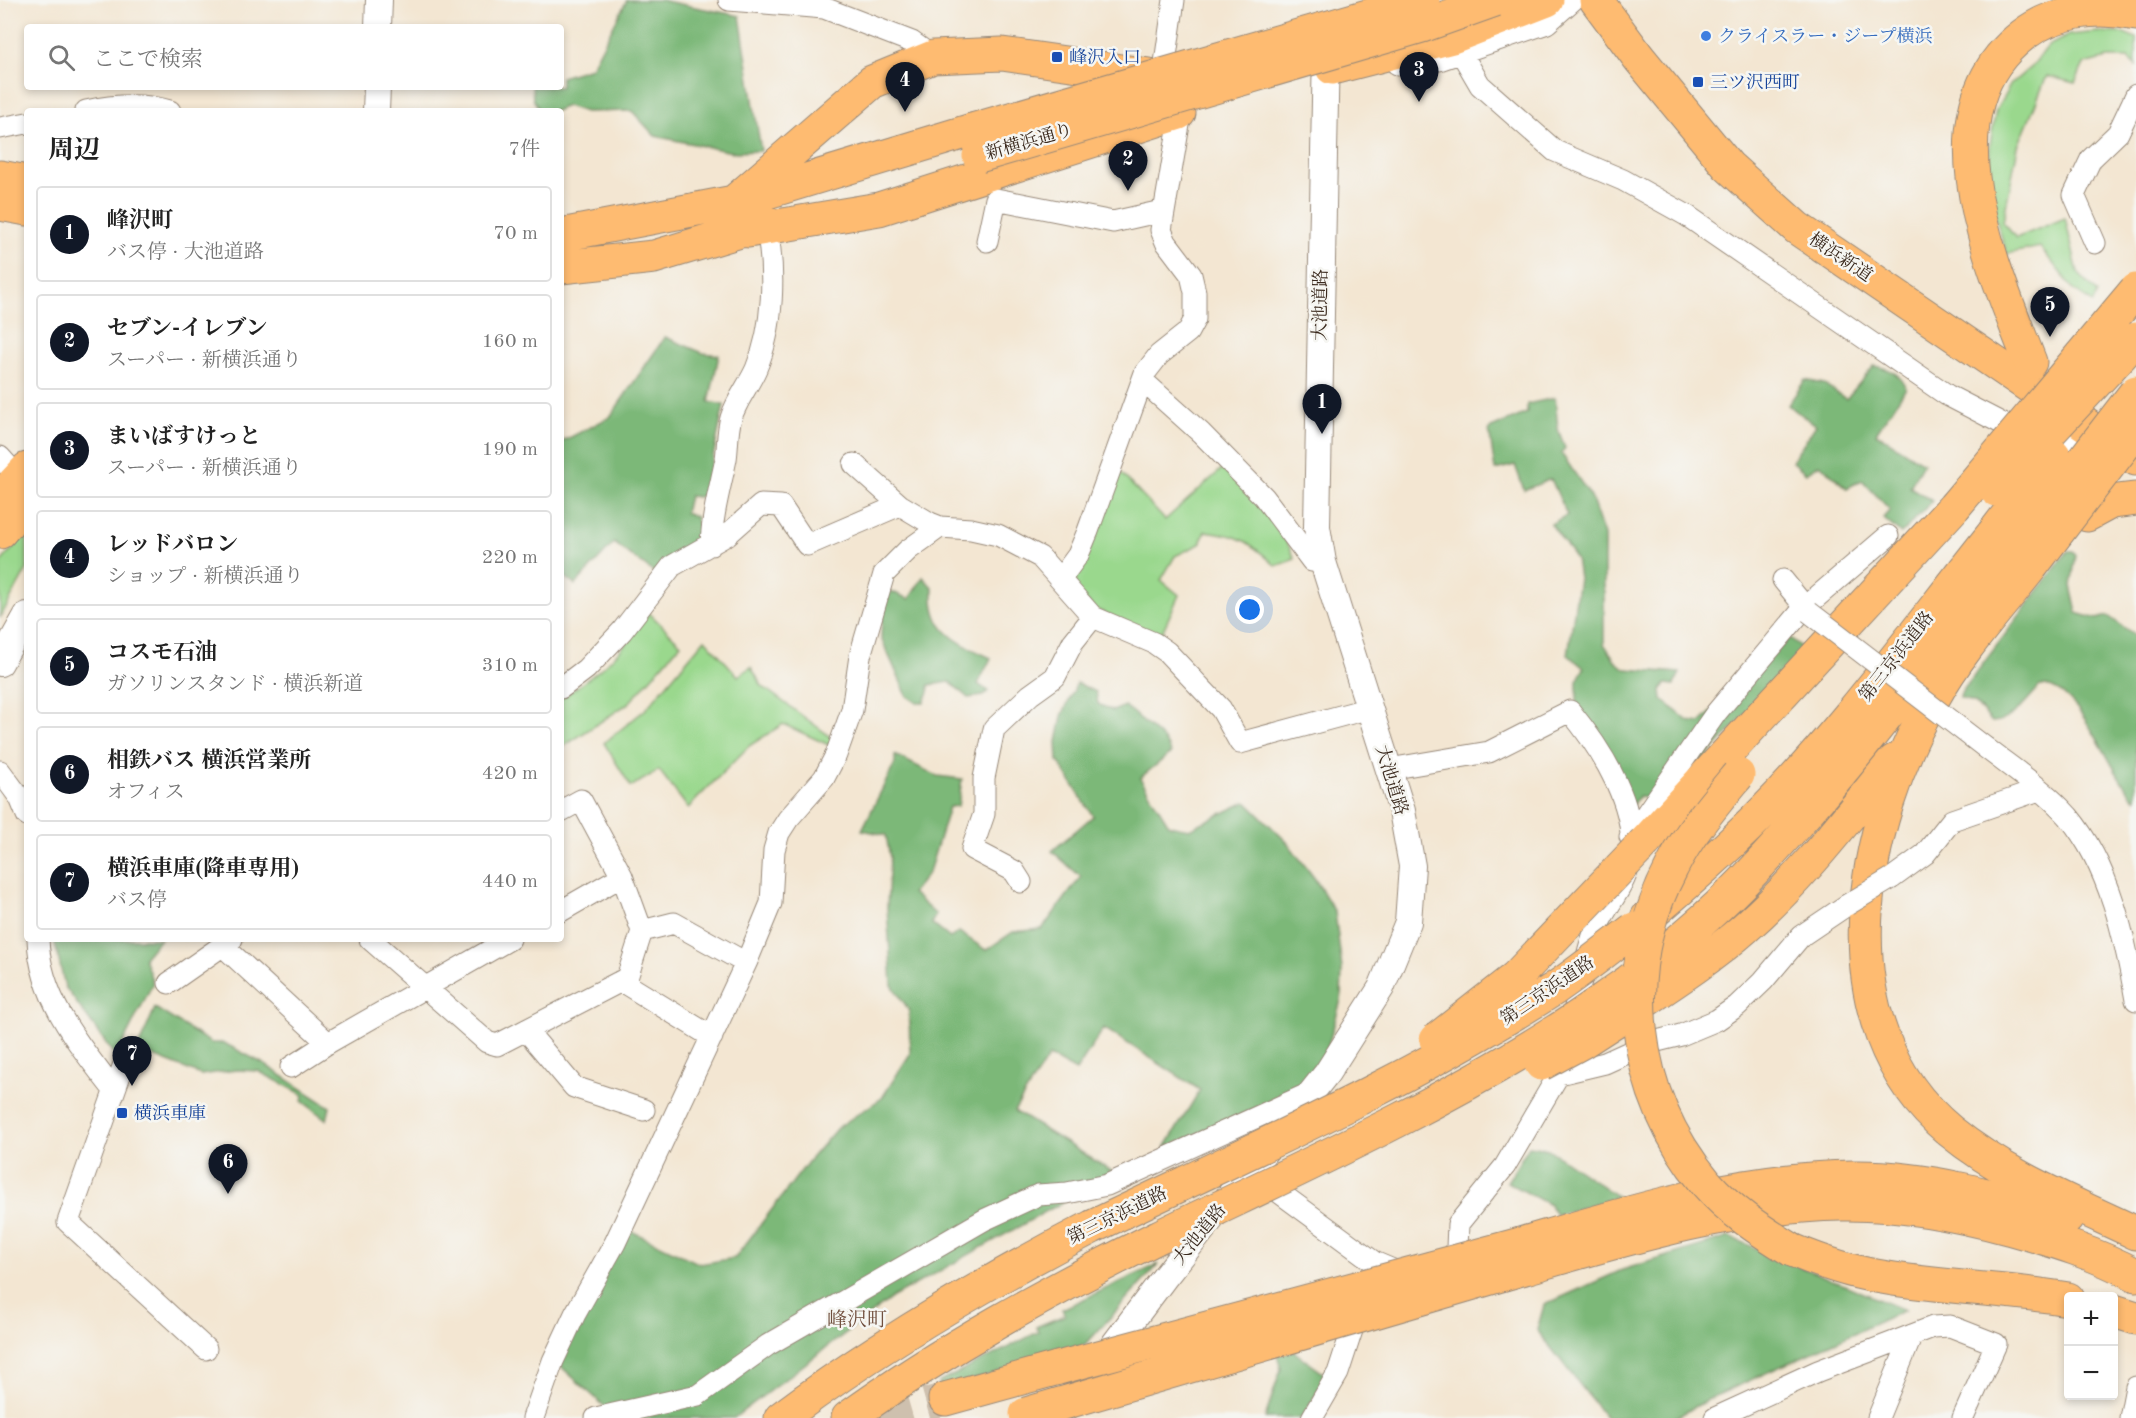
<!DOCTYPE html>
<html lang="ja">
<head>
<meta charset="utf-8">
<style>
	body { margin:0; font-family:"Old Standard TT","Noto Serif JP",serif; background:#f6f6f6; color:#222 }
	.controls { position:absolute; right:18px; bottom:18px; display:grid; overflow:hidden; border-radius:6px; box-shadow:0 3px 9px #0003 }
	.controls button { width:54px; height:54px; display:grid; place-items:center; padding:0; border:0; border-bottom:2px solid #e0e0e0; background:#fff; color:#222; font:30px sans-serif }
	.you { position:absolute; left:1250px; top:610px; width:21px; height:21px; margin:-15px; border:4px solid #fff; border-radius:50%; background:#1a73e8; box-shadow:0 0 0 9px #1a73e833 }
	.badge { display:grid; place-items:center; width:39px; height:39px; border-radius:50%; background:#111827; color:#fff; font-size:20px; font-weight:700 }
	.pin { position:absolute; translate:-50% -50px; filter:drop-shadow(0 2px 3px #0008) }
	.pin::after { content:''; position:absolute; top:32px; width:21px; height:18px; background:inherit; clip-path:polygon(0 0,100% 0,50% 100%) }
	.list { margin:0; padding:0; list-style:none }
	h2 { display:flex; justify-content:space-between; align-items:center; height:78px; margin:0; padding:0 24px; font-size:26px }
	h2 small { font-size:20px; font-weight:400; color:#767676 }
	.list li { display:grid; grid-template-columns:39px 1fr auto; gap:18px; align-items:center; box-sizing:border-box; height:96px; margin:0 12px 12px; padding:0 12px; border:2px solid #e0e0e0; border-radius:6px }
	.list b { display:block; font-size:22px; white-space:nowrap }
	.list p { margin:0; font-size:20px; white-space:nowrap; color:#767676 }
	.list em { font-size:20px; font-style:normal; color:#767676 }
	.icon { flex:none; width:33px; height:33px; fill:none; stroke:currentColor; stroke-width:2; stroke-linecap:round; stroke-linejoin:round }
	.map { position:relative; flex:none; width:2136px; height:1418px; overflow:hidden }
	.search { position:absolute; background:#fff; box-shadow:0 3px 9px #0003; left:24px; top:24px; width:540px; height:66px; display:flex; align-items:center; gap:15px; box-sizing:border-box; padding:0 21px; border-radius:6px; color:#767676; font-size:22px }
	.panel { position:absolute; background:#fff; box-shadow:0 3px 9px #0003; left:24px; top:108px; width:540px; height:834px; border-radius:6px }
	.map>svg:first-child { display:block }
</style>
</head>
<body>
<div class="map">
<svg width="2136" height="1418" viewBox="0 0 2136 1418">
	<rect width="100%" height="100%" fill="#f6f6f2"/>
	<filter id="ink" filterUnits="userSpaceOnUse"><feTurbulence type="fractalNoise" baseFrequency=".0167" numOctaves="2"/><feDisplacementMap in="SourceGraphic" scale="12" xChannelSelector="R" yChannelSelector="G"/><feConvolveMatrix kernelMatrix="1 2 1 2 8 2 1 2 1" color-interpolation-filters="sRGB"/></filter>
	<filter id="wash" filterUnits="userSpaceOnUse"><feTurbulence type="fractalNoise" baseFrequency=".008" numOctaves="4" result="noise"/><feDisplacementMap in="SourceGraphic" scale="24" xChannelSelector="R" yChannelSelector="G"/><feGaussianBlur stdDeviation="1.35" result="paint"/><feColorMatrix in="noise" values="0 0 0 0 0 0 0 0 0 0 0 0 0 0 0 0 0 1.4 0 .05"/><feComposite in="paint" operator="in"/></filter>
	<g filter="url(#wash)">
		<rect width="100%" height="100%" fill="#f3e6d2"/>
		<path fill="#9ad88d" stroke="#6a8156" stroke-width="1.5" d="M 2099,32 L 2124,33 L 2136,38 L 2136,66 L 2128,58 L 2108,58 L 2084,64 L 2075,83 L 2047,76 L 2018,146 L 2003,222 L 2016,238 L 2065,218 L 2078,273 L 2097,293 L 2093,303 L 2074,290 L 2040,247 L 2007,254 L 1987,191 L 1990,145 L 1996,110 L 2011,84 L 2033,65 L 2048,46 L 2069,35 Z
			M 1223,468 C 1250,496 1280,523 1295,559 L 1276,566 C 1250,542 1241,535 1205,531 L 1200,544 L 1175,556 L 1161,580 L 1179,595 L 1160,637 L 1095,609 L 1074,590 L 1077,577 L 1071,577 L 1118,470 L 1165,520 Z
			M 27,532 L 27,569 L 0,618 L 0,563 Z
			M 648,612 L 681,644 L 629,703 L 561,748 L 561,698 C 599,673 625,651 648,612 Z
			M 705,639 L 738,676 L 751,667 L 762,686 L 835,740 L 831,746 L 783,724 L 749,746 L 688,808 L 659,770 L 631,787 L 604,743 L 646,709 Z"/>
		<path fill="#7bb878" stroke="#5b714b" stroke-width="1.5" d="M 627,0 L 660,0 L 740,16 L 761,151 L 732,152 L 655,136 L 632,111 L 585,112 L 567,106 L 555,111 L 540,111 L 533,99 L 532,87 L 561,87 L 561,77 L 591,68 Z
			M 665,337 L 703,353 L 719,355 L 709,402 L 724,405 L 705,495 L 698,497 L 689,496 L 685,513 L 696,517 L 701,539 L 656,574 L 614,543 L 575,585 L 561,573 L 561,442 L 610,417 Z
			M 1874,366 C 1890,369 1899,372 1906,388 L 1876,433 L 1923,463 L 1910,487 L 1932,501 L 1901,534 L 1883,518 L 1890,510 L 1862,480 L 1847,488 L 1820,464 L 1806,473 L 1792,461 L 1816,425 L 1788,405 L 1805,380 L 1824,384 L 1846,399 Z
			M 1555,398 L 1558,429 L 1565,448 L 1561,453 L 1591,497 L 1604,535 L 1604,644 L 1617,663 L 1626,669 L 1680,673 L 1674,685 L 1666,684 L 1661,690 L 1662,699 L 1688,721 L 1700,723 L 1790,638 L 1805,650 L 1661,806 L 1649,798 L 1639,797 L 1631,805 L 1577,710 L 1577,681 L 1584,668 L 1568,655 L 1579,578 L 1576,559 L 1551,524 L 1567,515 L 1551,479 L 1524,490 L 1515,465 L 1495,470 L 1489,429 L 1527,413 L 1527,404 Z
			M 2068,551 L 2073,551 L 2076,555 L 2071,586 L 2077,613 L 2097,619 L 2108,616 L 2136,636 L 2136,799 C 2110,777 2081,682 2040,686 C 2027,700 2012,722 1992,722 L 1975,703 L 1960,698 L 1961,693 Z
			M 923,577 L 933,588 C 930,632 957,642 991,658 L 978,684 L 988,691 L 983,696 L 968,698 L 950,682 L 929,685 L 929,692 L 924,702 L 916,702 L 907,696 L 881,638 L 882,619 L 888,590 L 909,599 Z
			M 1077,683 L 1096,692 L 1098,704 L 1113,711 L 1125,706 L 1164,740 L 1171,753 L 1140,778 L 1169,825 L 1189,829 L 1246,802 L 1287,842 L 1315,879 L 1335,912 L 1342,969 L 1341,1000 L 1327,1050 L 1303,1089 L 1165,1148 L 1200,1090 L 1104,1028 L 1076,1071 L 1049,1056 L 1014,1111 L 1115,1173 L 893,1297 L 734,1418 L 620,1418 L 613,1414 L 556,1362 L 627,1229 L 700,1264 L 735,1258 L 808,1162 L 837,1128 L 882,1098 L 910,1054 L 909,1010 L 892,985 L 887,907 L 890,858 L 886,835 L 862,830 L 895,763 L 895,755 L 937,776 L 962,779 L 958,806 L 949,807 L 929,872 L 912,893 L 936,915 L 931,923 L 950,938 L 959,932 L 986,950 L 1013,932 L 1042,929 L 1081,877 L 1052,851 L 1093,816 L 1058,761 L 1057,742 L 1062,716 Z
			M 54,939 L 160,939 L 144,958 L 153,983 L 116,1057 L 65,987 Z
			M 155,1008 L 211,1043 L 224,1043 L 264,1064 L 330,1107 L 327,1120 L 302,1101 L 304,1095 L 258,1071 L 236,1070 L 201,1075 L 146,1053 L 135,1055 Z
			M 1529,1146 L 1548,1149 L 1618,1197 L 1556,1215 L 1550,1205 L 1507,1182 Z
			M 1729,1237 L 1905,1310 L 1711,1398 L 1675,1418 L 1606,1418 L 1537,1330 L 1544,1305 L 1622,1270 Z
			M 1159,1264 L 1085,1345 L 940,1390 L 938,1383 L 1038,1332 L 1036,1327 L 1065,1315 L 1062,1309 Z
			M 1293,1351 L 1327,1376 L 1302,1418 L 1265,1418 L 1281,1369 L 1277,1355 Z"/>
	</g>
	<g filter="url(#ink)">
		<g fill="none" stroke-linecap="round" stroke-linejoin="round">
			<path stroke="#cec0ae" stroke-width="33" stroke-dasharray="33 16" stroke-linecap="butt" d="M 879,1418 L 945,1399"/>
			<defs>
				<path id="minor" d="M 729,0 L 824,8 L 912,42 L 933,57
					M 1444,30 L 1452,37 L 1480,85 L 1555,151 L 1623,180 L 1686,215 L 1947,395 L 2009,427 L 2101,451
					M 1397,64 L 1439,60 L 1547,23 L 1573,0
					M 86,111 C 114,105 142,103 170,111
					M 0,128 L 27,123
					M 987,241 L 996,199 L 1113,222 L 1162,211
					M 2095,243 L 2074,195 L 2091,159 L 2118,133 L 2136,95
					M 1143,381 L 1201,433 L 1264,497 L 1312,561 L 1323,562
					M 0,457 L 18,477
					M 854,464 L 900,505 L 930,523 L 940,527 L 971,529 L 998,535 L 1040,557 L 1093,617 L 1154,643 L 1167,652 L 1221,709 L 1240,743 L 1370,708
					M 711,545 C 712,515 720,488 726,459 C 728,446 727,431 731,418 C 736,401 749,385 756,369 C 774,327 775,272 767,229
					M 1061,578 L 1078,555 L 1088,531 L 1145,373 L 1159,355 L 1188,332 L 1195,319 L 1195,292 L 1191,275 L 1166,242 L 1161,230 L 1181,113 L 1163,77 L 1174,0
					M 1783,580 L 1809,612
					M 561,688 L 586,669 L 622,631 L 672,566 L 727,535 L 761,505 L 781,506 L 807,545 L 900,505
					M 1986,748 C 2013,769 2045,790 2068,816 C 2110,866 2125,938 2136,1000
					M 1389,769 L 1489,752 L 1570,711 C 1602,750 1642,812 1629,865 C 1623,891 1600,913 1592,939 C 1583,967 1578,996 1571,1024
					M 0,771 L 20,798 L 27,815
					M 1630,837 L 1716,713 L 1805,607 L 1888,536
					M 1892,878 L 1925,854 L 1952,820 L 2039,790
					M 1021,882 L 1014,871 L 972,849 L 984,814 L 984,778 L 994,729 L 1030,695 L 1055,677 L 1073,642 L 1093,617
					M 561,911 L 622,876
					M 642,931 L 674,923 L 746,963
					M 38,939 C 40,998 78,1044 113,1089
					M 370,939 L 487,1042 L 497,1045 L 627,978 L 642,931 L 622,876 L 581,800 L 561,811
					M 223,946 L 328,1043
					M 621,981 L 712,1037
					M 169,983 L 232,939
					M 526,1030 L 574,1087 L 644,1110
					M 125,1061 L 68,1222 L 206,1349
					M 291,1067 L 328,1043 L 510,939
					M 1261,1179 L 1374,1262 L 1407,1276
					M 1456,1272 L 1458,1224 L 1505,1166 L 1559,1074 L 1605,1063 L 1649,1043 L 1681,1035 L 1717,1020 L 1737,1006 L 1763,981 L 1801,936 L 1847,905
					M 533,1418 L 553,1361 L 575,1314 L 615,1243 L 747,961 L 771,903 L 774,850 L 779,833 L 788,819 L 824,778 L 836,755 L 852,710 L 860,656 L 884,574 L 908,550 L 940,527
					M 596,1418 L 698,1395 L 768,1345 L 984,1220 L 1038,1195 L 1067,1193 L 1107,1185 L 1312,1092
					M 1312,1418 L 1338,1373 L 1358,1312
					M 1715,1418 L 1818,1371 L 1933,1327 L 1950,1326 L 1996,1344 L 1963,1418
					M 1878,1418 L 1912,1335
					M 2130,1418 L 2136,1387"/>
				<path id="tertiary" d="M 378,27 L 379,0
					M 376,111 L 377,87
					M 0,663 L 27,615
					M 1067,1407 L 1164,1278 L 1327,1073 L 1381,988 L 1408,922 L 1412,866 L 1402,811 L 1323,562 L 1317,527 L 1326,47"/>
				<path id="primary" d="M 1332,68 L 1452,37 L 1547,0
					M 0,177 L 27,182
					M 734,202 L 872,82 L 933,57 L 1002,54 L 1163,77
					M 0,204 L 27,209
					M 748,231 L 879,209 L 1179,113
					M 561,235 L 734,202 L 972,130
					M 561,267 L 654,257 L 767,223
					M 0,498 L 27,469
					M 0,532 L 27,501"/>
				<path id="trunk" d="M 1596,0 L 1639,58 L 1728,166 L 1797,228 L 2136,459"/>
				<path id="motorway" d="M 2030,362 C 1994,268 1922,113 2023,35 C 2054,11 2098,5 2136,14
					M 2087,515 L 2111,502 L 2136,499
					M 2031,567 C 1998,609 1960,650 1934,697 C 1860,825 1820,1023 1950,1131 C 2005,1176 2073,1203 2136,1233
					M 1645,842 L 1954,507
					M 1647,918 C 1686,884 1725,851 1761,814 C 1846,728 1917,629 1993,534
					M 1628,982 C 1668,950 1708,918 1744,881 C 1843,778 1927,663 2014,550
					M 1630,1011 C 1669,985 1710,959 1745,928 C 1801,879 1847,818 1894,761
					M 1517,1245 C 1627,1213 1737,1178 1854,1177 C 1925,1176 1999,1197 2067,1218
					M 1792,1250 C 1819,1261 1847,1271 1876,1276 C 1939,1288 2005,1288 2068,1299
					M 1525,1268 C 1628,1238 1733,1206 1841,1204 C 1898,1203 1957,1214 2012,1229 C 2055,1241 2097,1254 2136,1275
					M 2114,1311 L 2136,1318
					M 945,1399 L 1058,1368
					M 781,1418 C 879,1345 984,1283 1092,1227
					M 848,1418 C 945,1348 1048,1292 1156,1238"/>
			</defs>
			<use href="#minor" stroke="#978878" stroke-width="23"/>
			<use href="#tertiary" stroke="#978878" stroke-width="28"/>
			<use href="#primary" stroke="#978878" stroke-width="35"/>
			<use href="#trunk" stroke="#978878" stroke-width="35"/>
			<use href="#motorway" stroke="#978878" stroke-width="35"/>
			<use href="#minor" stroke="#fff" stroke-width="21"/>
			<use href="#tertiary" stroke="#fff" stroke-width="26"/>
			<use href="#primary" stroke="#febb71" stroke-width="33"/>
			<use href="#trunk" stroke="#febb71" stroke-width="33"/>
			<use href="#motorway" stroke="#febb71" stroke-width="33"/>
			<defs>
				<path id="minor-bridge" d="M 1809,612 L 1986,748
					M 1847,905 L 1892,878"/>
				<path id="primary-bridge" d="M 972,130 L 1423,0
					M 979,156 L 1422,26 L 1495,0"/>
				<path id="motorway-bridge" d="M 1996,490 L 2136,339
					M 1954,507 L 2136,290
					M 1993,534 L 2054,455
					M 2014,550 L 2136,392
					M 2031,567 L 2136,430
					M 1738,775 C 1714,804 1689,833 1672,867 C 1617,971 1631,1093 1706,1183 C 1730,1211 1761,1231 1792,1250
					M 1436,1040 L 1516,977 L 1645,842
					M 1541,1064 L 1582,1042 L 1630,1011
					M 1092,1227 C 1248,1152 1408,1082 1554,989 C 1582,970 1608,949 1634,929
					M 1156,1238 C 1290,1173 1430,1111 1556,1031 C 1581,1016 1604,998 1628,982
					M 1058,1368 L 1517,1245
					M 1026,1414 L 1525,1268"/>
			</defs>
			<use href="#minor-bridge" stroke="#978878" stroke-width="23" stroke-linecap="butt"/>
			<use href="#primary-bridge" stroke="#978878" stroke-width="35" stroke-linecap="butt"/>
			<use href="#motorway-bridge" stroke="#978878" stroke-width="35" stroke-linecap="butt"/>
			<use href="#minor-bridge" stroke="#fff" stroke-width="21"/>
			<use href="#primary-bridge" stroke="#febb71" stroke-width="33"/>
			<use href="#motorway-bridge" stroke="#febb71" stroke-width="33"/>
		</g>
	</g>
	<circle fill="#3f7fe0" stroke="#f6f6f2" stroke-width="2" cx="1706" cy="36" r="6"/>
	<g fill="#1a4fb4" stroke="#f6f6f2" stroke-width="2">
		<rect x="1051" y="51" width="12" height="12" rx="3"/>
		<rect x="1692" y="76" width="12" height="12" rx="3"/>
		<rect x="116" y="1107" width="12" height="12" rx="3"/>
	</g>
	<g text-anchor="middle" stroke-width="5" stroke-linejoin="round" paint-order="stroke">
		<g font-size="18" fill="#366cbe" stroke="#f6f6f2" text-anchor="start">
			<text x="1718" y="42">クライスラー・ジープ横浜</text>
		</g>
		<g font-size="18" fill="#164399" stroke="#f6f6f2" text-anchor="start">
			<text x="1069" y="63">峰沢入口</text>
			<text x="1710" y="88">三ツ沢西町</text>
			<text x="134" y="1119">横浜車庫</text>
		</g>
		<g font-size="18" fill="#3b2a1e" stroke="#f6f6f2">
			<text transform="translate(1029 141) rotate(-16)" y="6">新横浜通り</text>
			<text transform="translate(1841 257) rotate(34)" y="6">横浜新道</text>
			<text transform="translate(1320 305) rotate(-89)" y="6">大池道路</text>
			<text transform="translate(1896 656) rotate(-52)" y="6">第三京浜道路</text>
			<text transform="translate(1392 780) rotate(73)" y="6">大池道路</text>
			<text transform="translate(1547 990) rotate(-34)" y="6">第三京浜道路</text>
			<text transform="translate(1117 1215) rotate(-26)" y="6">第三京浜道路</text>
			<text transform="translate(1199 1234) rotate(-51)" y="6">大池道路</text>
		</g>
		<g font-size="20" fill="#71503f" stroke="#f6f6f2">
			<text x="857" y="1326">峰沢町</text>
		</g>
	</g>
</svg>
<div class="controls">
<button>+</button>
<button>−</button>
</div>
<div class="you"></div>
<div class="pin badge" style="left:1322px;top:434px">1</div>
<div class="pin badge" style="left:1128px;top:191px">2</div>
<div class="pin badge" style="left:1419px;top:102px">3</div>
<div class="pin badge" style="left:905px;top:112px">4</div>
<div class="pin badge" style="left:2050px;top:337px">5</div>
<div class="pin badge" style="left:228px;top:1194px">6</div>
<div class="pin badge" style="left:132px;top:1086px">7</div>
<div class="search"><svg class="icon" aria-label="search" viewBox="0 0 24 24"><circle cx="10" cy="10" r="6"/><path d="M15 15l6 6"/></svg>ここで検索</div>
<section class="panel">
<h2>周辺<small>7件</small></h2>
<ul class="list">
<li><span class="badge">1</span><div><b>峰沢町</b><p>バス停 · 大池道路</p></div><em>70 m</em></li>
<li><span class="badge">2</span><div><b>セブン-イレブン</b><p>スーパー · 新横浜通り</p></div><em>160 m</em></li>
<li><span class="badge">3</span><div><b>まいばすけっと</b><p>スーパー · 新横浜通り</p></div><em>190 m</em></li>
<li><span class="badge">4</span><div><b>レッドバロン</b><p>ショップ · 新横浜通り</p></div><em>220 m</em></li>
<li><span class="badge">5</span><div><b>コスモ石油</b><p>ガソリンスタンド · 横浜新道</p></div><em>310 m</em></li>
<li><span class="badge">6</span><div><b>相鉄バス 横浜営業所</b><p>オフィス</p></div><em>420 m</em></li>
<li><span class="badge">7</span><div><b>横浜車庫(降車専用)</b><p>バス停</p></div><em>440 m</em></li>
</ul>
</section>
</div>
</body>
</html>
